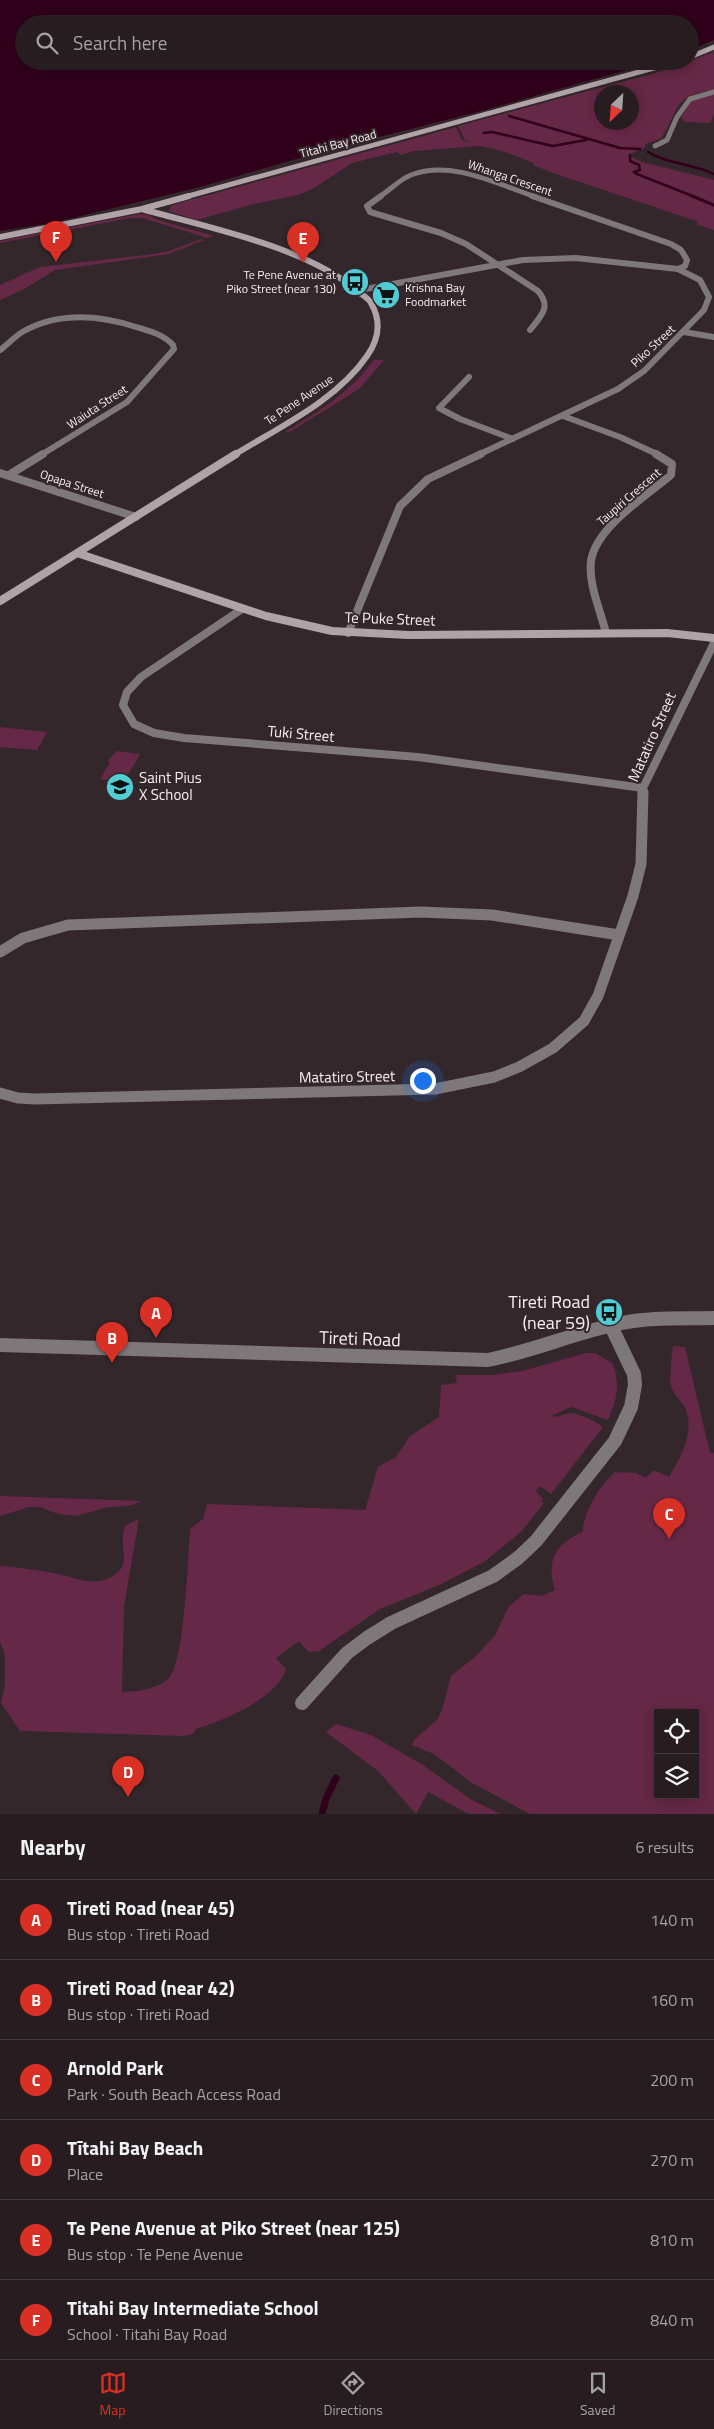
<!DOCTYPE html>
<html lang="en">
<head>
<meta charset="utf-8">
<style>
	body { margin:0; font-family:"Titillium Web",sans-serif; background:#2f262a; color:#f1f3f6 }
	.controls { position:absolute; right:15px; bottom:15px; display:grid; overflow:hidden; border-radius:0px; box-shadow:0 2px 12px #0003 }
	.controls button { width:45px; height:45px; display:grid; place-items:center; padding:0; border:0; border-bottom:1px solid #433b3f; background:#271d21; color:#f1f3f6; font:25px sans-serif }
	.compass { position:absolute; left:594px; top:85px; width:45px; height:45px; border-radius:50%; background:#271d21; box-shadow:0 2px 12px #0003; rotate:205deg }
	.you { position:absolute; left:422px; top:1080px; width:18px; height:18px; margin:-12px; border:4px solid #fff; border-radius:50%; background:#1a73e8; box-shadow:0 0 0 8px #1a73e833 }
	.badge { display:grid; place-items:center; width:32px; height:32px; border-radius:50%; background:#d93025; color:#fff; font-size:16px; font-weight:700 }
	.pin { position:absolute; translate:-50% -41px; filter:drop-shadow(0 1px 2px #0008) }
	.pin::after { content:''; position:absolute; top:26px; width:18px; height:15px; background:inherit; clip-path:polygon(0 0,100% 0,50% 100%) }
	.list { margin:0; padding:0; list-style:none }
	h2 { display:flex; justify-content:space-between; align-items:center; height:65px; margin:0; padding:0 20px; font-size:21px }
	h2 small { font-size:16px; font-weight:400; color:#a4a2a5 }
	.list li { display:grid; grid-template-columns:32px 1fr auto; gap:15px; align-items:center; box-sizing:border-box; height:80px; padding:0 20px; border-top:1px solid #433b3f }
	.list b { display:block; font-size:19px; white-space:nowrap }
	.list p { margin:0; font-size:16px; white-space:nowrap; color:#a4a2a5 }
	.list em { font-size:16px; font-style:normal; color:#a4a2a5 }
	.icon { flex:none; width:28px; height:28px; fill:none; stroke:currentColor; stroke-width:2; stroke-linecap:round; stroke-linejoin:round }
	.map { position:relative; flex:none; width:714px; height:1814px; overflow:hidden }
	.search { position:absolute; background:#271d21; box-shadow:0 2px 12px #0003; left:15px; right:15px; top:15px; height:55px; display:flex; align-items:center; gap:12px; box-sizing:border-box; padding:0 18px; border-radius:28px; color:#a4a2a5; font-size:19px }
	.sheet { height:545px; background:#271d21 }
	nav { display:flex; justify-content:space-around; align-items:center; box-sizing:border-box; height:70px; border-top:1px solid #433b3f; background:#271d21; font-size:14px; color:#a4a2a5 }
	nav a { display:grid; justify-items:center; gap:2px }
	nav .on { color:#d93025 }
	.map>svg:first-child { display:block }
</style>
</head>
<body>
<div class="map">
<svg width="714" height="1814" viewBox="0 0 714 1814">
	<rect width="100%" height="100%" fill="#34272c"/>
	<path fill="#652846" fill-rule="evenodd" d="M 714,52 L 714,90 C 672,96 680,109 661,139 L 645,144 L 646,147 L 628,155 L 642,162 L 714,180 L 714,230 L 695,224 L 699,222 L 553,173 L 533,165 L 533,163 C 520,157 493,147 479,146 L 413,151 L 401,155 L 397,152 L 352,163 L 314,188 L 298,195 L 253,204 L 197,220 L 168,211 L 172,205 L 456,127 L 462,140 L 471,143 L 465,140 L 458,126 L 656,73 ZM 602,92 L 632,92 L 632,122 L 602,122 Z
		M 714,93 L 714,114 L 710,123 L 686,122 L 681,118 L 691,101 Z
		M 139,214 L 148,215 L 158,220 L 214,236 L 208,238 L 142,218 L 130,218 L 0,243 L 0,241 Z
		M 201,239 L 204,240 L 169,254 L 55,270 L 26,288 L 0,300 L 0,285 L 40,267 L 154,254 L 169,251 Z
		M 374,360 L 384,360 L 359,389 L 288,433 L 285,432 C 322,409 347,395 374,360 Z
		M 0,727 L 47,732 L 37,750 L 0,747 Z
		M 116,751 L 140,754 C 128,776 126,783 100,779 L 110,762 L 108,761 Z
		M 673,1346 L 685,1347 L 710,1453 L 714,1453 L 714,1814 L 530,1814 L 472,1783 L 434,1754 L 412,1745 L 414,1740 L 437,1720 L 442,1710 L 451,1676 L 476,1656 L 495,1635 L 509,1606 L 524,1594 L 541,1596 L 555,1590 C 546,1561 555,1544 582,1532 C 586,1508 597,1489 615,1472 L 636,1473 L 646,1478 L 654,1470 L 669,1477 C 682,1456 697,1427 683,1404 C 678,1398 670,1390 670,1381 C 671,1370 671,1358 673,1346 ZM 658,1713 L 695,1713 L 695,1795 L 658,1795 Z
		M 586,1353 L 595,1353 L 612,1363 C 621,1384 617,1399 608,1420 L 571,1407 L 551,1416 C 559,1418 562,1414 570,1413 C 579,1413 597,1422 603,1427 L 551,1494 L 540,1486 L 536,1491 L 543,1499 L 541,1501 L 544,1503 L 522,1531 L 484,1562 L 439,1585 L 380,1609 L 319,1651 L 309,1652 L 299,1641 L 276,1658 L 286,1669 C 278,1698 223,1721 196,1729 L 193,1734 L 184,1736 L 20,1731 L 1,1703 L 5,1684 L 5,1655 L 0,1642 L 0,1566 C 21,1568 41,1570 62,1575 C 74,1578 87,1583 100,1581 C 107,1580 119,1574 122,1567 C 128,1556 118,1542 126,1525 L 139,1519 L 124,1606 L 122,1692 C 136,1692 158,1689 169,1678 C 185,1660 188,1556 190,1529 L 203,1519 L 207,1504 L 365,1510 L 378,1467 L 396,1457 L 410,1436 L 439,1417 L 441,1385 L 457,1383 L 455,1375 L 492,1375 L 522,1371 Z
		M 0,1496 L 142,1501 L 132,1505 L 104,1508 L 76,1516 L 58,1514 L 40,1507 L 29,1507 L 0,1516 Z
		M 336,1724 L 371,1735 L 423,1765 L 470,1799 L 501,1814 L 469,1814 L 428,1792 L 416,1814 L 378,1771 L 326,1732 Z"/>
	<path fill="#30001b" d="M 0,0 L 714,0 L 714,40 L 690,50 L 690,24 L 24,24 L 24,61 L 659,61 L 485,110 L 324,151 L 200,187 L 52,223 L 0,231 Z"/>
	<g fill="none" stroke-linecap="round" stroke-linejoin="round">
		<path stroke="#30001b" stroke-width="2.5" d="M 509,116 L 620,148 L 640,149
			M 484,133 L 492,132 L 553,146 L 586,140
			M 648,152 C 667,164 693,164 714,174
			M 630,155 L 630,161 L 639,165 L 640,170 L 634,172 L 637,174 L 695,197"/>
		<path stroke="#30001b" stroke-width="3" d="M 692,196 L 714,205"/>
		<path stroke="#30001b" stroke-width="7" d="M 322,1814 L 326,1799 L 336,1778"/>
		<path stroke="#7f787b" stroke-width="5" d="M 655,146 L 667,140 L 677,117 L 690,99 L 714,92
			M 379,197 C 389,191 400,179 411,175 C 451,159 499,185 536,197"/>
		<path stroke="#7f787b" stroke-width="6" d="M 381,196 L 367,206 L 370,212 L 441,233 L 466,244 L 538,291 C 552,307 541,316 530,330
			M 532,196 L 671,244 L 681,250 L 687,260 L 685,266 L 678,269
			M 360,290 L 523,260 L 576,258 L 678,269 L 700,280 L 709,297 L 704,310 L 644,371 L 618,389 L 478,455
			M 684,332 L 714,337
			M 0,350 C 8,344 15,336 24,331 C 59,312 99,315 136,327 C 149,331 163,334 173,345 L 174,349 L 127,402 L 41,455
			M 469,377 L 439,408 L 460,419 L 513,439
			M 563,416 L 620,437 L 659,455"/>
		<path stroke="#7f787b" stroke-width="8" d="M 0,473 L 136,517
			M 9,475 L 43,454
			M 242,609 L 141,677 L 127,692 L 123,705 L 134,724 L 154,733 L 184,738 L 418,757 L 643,788
			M 348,633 L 400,506 L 428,479 L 481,454
			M 606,633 C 601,612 588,584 591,561 C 596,527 646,496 671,475 L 672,464 L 656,454
			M 643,793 L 643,788 L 714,643"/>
		<path stroke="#7f787b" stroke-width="11" d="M 0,952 L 23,938 L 68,925 L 421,912 L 492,915 L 619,935
			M 0,1093 L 18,1098 L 35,1099 L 435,1089 L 494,1077 L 519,1067 L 553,1048 L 584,1021 L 598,996 L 633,896 L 641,864 L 643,792"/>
		<path stroke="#7f787b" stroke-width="14" d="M 0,1345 L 488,1360 C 534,1351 576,1332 622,1323 C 652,1317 683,1319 714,1318
			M 302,1703 L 347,1653 L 367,1638 L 391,1623 L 493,1576 L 518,1558 L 536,1541 L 615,1441 L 631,1407 L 635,1385 L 634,1374 L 611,1326"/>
		<path stroke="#afa3a8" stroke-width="5" d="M 690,57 L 714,47
			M 185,197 L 679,61"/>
		<path stroke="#afa3a8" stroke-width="6" d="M 142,209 C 209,228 308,247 360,293 C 364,296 369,299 371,303 C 382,322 379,339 367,356 C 336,401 279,427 234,455
			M 0,237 L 142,209 L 189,196"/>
		<path stroke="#afa3a8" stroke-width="8" d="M 77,553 L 266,616 L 332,631 L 408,635 L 667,633 L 714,638
			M 0,601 L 236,454"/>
	</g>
	<defs>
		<symbol id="bus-disc" viewBox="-11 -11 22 22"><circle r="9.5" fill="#51ccd5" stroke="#34272c"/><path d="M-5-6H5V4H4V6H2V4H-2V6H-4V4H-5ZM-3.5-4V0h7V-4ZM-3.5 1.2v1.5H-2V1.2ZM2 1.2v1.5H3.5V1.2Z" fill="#111"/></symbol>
		<symbol id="supermarket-disc" viewBox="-11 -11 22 22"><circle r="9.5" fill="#51ccd5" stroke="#34272c"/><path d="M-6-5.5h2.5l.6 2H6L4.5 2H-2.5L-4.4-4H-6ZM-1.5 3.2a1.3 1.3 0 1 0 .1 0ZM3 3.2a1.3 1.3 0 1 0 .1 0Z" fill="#111"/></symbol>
		<symbol id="school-disc" viewBox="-11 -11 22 22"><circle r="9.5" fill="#51ccd5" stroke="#34272c"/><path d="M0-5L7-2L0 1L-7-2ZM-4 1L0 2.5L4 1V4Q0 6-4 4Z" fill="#111"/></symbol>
	</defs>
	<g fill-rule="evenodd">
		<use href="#bus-disc" x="339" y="266" width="32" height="32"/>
		<use href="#supermarket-disc" x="370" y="279" width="32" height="32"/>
		<use href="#school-disc" x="104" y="771" width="32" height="32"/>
		<use href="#bus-disc" x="593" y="1296" width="32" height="32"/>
	</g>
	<g text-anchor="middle" stroke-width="4" stroke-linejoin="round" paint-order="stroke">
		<g font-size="12" fill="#f8eff2" stroke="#34272c">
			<text transform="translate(338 144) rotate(-15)" y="4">Titahi Bay Road</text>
			<text transform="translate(510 178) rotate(19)" y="4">Whanga Crescent</text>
			<text transform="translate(653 346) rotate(-43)" y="4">Piko Street</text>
			<text transform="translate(299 400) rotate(-34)" y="4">Te Pene Avenue</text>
			<text transform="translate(97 407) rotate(-33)" y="4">Waiuta Street</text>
			<text transform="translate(72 484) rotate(18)" y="4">Opapa Street</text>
			<text transform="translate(629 497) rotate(-41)" y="4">Taupiri Crescent</text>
		</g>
		<g font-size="12" fill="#f8eff2" stroke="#34272c" text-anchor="end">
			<text x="336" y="279">Te Pene Avenue at<tspan x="336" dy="14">Piko Street (near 130)</tspan></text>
			<text x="405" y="292" text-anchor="start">Krishna Bay<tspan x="405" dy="14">Foodmarket</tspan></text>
		</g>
		<g font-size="15" fill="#f8eff2" stroke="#34272c">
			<text transform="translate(390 619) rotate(2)" y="5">Te Puke Street</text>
			<text transform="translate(301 734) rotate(5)" y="5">Tuki Street</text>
			<text transform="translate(652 737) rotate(-66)" y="5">Matatiro Street</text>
			<text transform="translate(347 1077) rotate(-1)" y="5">Matatiro Street</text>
		</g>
		<g font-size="15" fill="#f8eff2" stroke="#34272c" text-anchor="start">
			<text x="139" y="783">Saint Pius<tspan x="139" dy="17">X School</tspan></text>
		</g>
		<g font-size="18" fill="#f8eff2" stroke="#34272c" text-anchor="end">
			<text x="590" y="1308">Tireti Road<tspan x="590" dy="21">(near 59)</tspan></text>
		</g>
		<g font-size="18" fill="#f8eff2" stroke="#34272c">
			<text transform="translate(360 1339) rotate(2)" y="6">Tireti Road</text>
		</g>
	</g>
</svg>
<div class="controls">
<button><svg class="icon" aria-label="locate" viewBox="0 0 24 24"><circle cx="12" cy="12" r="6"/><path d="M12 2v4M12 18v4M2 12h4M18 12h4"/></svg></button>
<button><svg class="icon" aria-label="layers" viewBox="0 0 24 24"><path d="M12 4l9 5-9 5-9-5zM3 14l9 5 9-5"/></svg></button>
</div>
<svg class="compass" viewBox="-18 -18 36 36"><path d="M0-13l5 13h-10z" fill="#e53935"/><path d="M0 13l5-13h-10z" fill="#a4a2a5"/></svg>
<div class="you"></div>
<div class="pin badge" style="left:156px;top:1338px">A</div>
<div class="pin badge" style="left:112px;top:1363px">B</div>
<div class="pin badge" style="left:669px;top:1539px">C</div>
<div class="pin badge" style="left:128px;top:1797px">D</div>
<div class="pin badge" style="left:303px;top:263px">E</div>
<div class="pin badge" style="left:56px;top:262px">F</div>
<div class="search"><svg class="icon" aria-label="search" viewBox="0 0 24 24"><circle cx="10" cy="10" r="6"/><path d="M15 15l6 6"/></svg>Search here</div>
</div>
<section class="sheet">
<h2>Nearby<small>6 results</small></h2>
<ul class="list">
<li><span class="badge">A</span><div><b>Tireti Road (near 45)</b><p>Bus stop · Tireti Road</p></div><em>140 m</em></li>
<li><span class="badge">B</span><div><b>Tireti Road (near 42)</b><p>Bus stop · Tireti Road</p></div><em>160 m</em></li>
<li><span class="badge">C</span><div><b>Arnold Park</b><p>Park · South Beach Access Road</p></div><em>200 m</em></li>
<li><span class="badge">D</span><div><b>Tītahi Bay Beach</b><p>Place</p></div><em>270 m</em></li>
<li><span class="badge">E</span><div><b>Te Pene Avenue at Piko Street (near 125)</b><p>Bus stop · Te Pene Avenue</p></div><em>810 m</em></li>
<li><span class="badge">F</span><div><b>Titahi Bay Intermediate School</b><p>School · Titahi Bay Road</p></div><em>840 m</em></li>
</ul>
</section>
<nav>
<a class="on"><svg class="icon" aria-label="map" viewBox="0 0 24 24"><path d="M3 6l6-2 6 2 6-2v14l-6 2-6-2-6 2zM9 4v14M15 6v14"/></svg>Map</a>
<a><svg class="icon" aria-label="directions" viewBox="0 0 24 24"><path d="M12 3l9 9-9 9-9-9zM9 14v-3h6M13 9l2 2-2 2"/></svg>Directions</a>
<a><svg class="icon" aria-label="saved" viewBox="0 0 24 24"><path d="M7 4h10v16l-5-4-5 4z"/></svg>Saved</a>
</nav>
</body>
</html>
